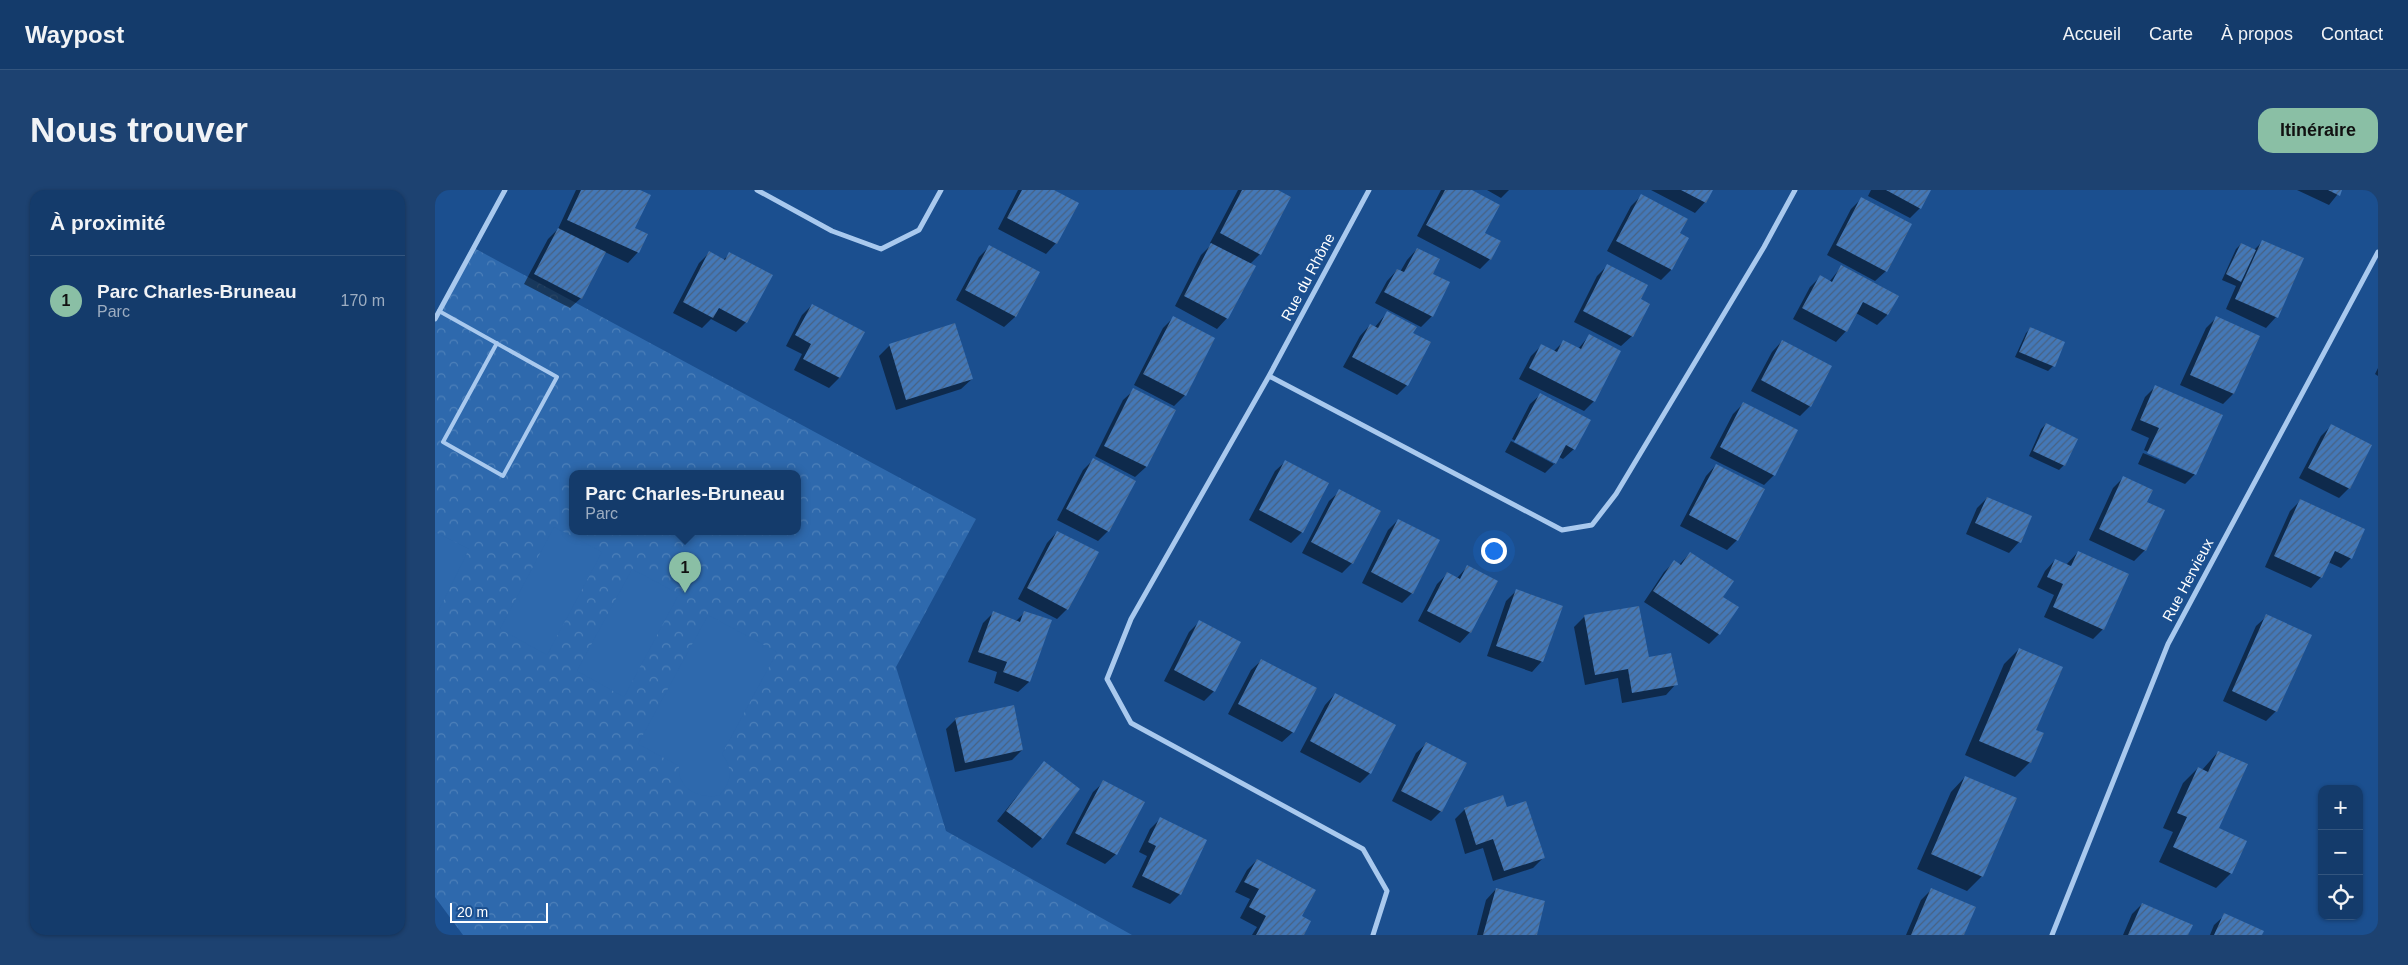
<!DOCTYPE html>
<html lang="fr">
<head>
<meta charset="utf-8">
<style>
	body { margin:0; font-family:Helvetica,sans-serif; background:#1d4271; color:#f1f3f6 }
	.controls { position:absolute; right:15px; bottom:15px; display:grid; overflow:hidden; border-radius:10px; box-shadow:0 1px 4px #0004 }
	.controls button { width:45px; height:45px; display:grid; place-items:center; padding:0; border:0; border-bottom:1px solid #33557e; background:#143b6b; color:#f1f3f6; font:25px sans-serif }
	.scale { position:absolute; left:15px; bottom:12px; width:98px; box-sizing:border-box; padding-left:5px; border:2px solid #fff; border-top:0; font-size:14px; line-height:18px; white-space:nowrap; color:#fff; -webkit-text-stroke:4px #1b4f8f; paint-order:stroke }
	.you { position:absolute; left:1058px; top:360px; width:18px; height:18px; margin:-12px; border:4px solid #fff; border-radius:50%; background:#1a73e8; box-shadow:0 0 0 8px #1a73e833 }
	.badge { display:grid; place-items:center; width:32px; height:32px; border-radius:50%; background:#8abfa5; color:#111; font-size:16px; font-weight:700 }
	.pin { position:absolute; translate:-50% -41px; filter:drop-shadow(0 1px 2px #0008) }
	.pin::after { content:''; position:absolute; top:26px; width:18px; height:15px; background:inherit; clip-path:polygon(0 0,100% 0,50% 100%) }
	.popup { position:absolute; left:134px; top:280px; width:232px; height:65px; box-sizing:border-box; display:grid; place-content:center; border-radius:10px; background:#143b6b; filter:drop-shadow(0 1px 4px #0005); font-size:16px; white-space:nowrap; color:#9dadc1 }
	.popup b { font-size:19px; color:#f1f3f6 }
	.popup::after { content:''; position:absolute; left:50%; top:100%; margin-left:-10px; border:10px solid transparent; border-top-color:#143b6b }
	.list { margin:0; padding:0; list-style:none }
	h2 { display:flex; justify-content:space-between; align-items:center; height:65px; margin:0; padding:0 20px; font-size:21px }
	h2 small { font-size:16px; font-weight:400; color:#9dadc1 }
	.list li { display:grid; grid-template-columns:32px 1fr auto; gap:15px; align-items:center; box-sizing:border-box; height:90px; padding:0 20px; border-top:1px solid #33557e }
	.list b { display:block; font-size:19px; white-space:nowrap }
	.list p { margin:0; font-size:16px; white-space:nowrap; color:#9dadc1 }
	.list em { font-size:16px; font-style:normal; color:#9dadc1 }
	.icon { flex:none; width:28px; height:28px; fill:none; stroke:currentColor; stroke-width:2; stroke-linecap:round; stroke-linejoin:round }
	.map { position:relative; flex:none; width:1943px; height:745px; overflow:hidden; border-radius:15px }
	header { display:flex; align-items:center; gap:30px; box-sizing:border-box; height:70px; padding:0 25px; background:#143b6b; border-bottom:1px solid #33557e }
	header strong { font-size:24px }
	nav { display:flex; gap:28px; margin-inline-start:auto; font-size:18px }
	.intro { display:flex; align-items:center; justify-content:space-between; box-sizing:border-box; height:120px; padding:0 30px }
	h1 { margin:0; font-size:35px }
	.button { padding:12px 22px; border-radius:15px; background:#8abfa5; color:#111; font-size:18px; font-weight:700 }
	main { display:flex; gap:30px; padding:0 30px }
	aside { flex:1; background:#143b6b; border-radius:15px; box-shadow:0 1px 4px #0004 }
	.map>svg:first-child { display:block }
</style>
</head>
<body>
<header>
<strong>Waypost</strong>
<nav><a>Accueil</a><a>Carte</a><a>À propos</a><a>Contact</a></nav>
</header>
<div class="intro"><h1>Nous trouver</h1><a class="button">Itinéraire</a></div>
<main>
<aside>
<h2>À proximité<small></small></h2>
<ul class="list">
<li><span class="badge">1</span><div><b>Parc Charles-Bruneau</b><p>Parc</p></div><em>170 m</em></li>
</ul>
</aside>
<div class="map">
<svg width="1943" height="745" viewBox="0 0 1943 745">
	<defs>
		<pattern id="park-crowns" width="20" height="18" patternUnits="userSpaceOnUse" patternTransform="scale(1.25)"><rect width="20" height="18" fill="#2e69ad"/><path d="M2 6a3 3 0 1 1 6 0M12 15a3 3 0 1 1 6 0" fill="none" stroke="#4d80b9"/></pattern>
		<pattern id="building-hatch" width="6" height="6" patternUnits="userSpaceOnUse" patternTransform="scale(1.25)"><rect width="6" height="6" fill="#4478b7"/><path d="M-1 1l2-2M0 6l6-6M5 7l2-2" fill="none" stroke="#486282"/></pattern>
	</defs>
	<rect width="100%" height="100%" fill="#1b4f8f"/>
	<path fill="url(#park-crowns)" fill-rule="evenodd" d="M 39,58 L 541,329 L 461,477 L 511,641 L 697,745 L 28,745 L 0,707 L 0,129 ZM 138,284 L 362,284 L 362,342 L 138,342 Z"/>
	<path fill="#2e69ad" d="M 119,337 L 167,362 L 112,465 L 65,439 Z
		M 0,342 L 34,359 L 0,428 Z
		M 197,379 L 244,404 L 189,507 L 142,481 Z
		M 273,425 L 342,462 L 287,564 C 298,579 297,590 285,605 C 265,610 242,599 244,576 L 203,554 Z"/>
	<path fill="#0007" d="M 141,0 L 202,0 L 199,39 L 203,62 L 193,73 L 170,62 L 146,108 L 135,118 L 89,94 L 113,49 L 123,39 Z
		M 583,0 L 616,0 L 621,53 L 611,64 L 563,39 Z
		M 803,0 L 840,0 L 825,64 L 815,74 L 792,128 L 782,139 L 740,116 L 766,65 L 777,54 L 775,53 Z
		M 1006,0 L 1035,0 L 1055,69 L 1045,79 L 982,46 Z
		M 1052,0 L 1074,0 L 1066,8 Z
		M 1216,0 L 1277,0 L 1270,12 L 1260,23 Z
		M 1436,0 L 1494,0 L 1485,18 L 1475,28 L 1433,6 Z
		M 1862,0 L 1906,0 L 1894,15 Z
		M 1206,6 L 1244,44 L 1236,80 L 1226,90 L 1172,61 L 1196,16 Z
		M 1426,9 L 1451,81 L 1440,91 L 1392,65 L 1416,19 Z
		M 1828,51 L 1868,69 L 1841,127 L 1831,138 L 1791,119 L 1801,96 L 1787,90 L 1801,59 L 1806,54 L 1819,60 Z
		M 555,56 L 603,82 L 580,127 L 569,137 L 521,110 L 544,67 Z
		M 982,59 L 996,84 L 1013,93 L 997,126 L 986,137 L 940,113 L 952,91 L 962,80 L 965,82 L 972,70 Z
		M 274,63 L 288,70 L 295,64 L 311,132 L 301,142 L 276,129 L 267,138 L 238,123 L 264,73 Z
		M 1173,75 L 1204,109 L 1213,114 L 1197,146 L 1186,156 L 1139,132 L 1162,86 Z
		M 1407,76 L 1462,106 L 1452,125 L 1442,135 L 1421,123 L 1411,141 L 1401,152 L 1358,129 L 1375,97 L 1385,87 L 1394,92 Z
		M 377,115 L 428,142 L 404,188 L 394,198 L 359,180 L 367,164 L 351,156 L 367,125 Z
		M 952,123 L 972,195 L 962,205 L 908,177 L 925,146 L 935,135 L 939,138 Z
		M 738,128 L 750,205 L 739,216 L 699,195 L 728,138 Z
		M 1781,128 L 1823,147 L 1798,204 L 1788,214 L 1745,195 L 1771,138 Z
		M 519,135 L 537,189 L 526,199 L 461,220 L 444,166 L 454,156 Z
		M 1596,138 L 1618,176 L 1613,181 L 1580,167 L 1591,143 Z
		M 1154,146 L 1159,211 L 1149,221 L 1084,189 L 1096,166 L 1106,156 L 1118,162 L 1128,152 L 1143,159 Z
		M 1347,151 L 1375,216 L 1365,226 L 1316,201 L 1337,162 Z
		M 1943,178 L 1943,186 L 1940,184 Z
		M 1721,196 L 1760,284 L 1750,294 L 1703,274 L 1708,263 L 1758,284 L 1758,282 L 1709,260 L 1714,248 L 1696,240 L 1710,207 Z
		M 699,200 L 739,220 L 711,277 L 700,287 L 660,266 L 688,210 Z
		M 1106,204 L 1139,259 L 1128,269 L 1124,267 L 1120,273 L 1110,283 L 1070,262 L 1076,251 L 1119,274 L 1119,271 L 1077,249 L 1095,214 Z
		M 1308,214 L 1339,285 L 1329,295 L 1275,268 L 1298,224 Z
		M 1611,234 L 1629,275 L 1624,280 L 1594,266 L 1606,239 Z
		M 1896,236 L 1914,298 L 1904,308 L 1864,288 L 1886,246 Z
		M 658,270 L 673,341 L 663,351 L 622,330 L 648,280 Z
		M 851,271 L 893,293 L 867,342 L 856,353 L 814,330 L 840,281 Z
		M 1281,275 L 1302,350 L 1292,360 L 1245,336 L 1271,286 Z
		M 1688,288 L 1711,313 L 1728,320 L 1710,360 L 1699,371 L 1654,350 L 1678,298 Z
		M 905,301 L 917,373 L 907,383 L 867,363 L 894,311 Z
		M 1552,308 L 1596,327 L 1584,352 L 1574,363 L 1531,344 L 1542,318 Z
		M 1865,311 L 1916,368 L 1906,378 L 1893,372 L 1886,387 L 1876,398 L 1830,377 L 1855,321 Z
		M 963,330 L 977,403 L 967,413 L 927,393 L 953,340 Z
		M 622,342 L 632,419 L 622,429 L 583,409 L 612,353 Z
		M 1643,362 L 1668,439 L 1658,449 L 1609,427 L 1619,405 L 1602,397 L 1610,381 L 1620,370 L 1631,375 Z
		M 1255,363 L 1284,444 L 1274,454 L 1209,412 L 1229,382 L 1239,372 L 1244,375 Z
		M 1032,377 L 1061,391 L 1035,442 L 1025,453 L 983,431 L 1002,394 L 1012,384 L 1022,388 Z
		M 1081,401 L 1107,471 L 1097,482 L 1052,466 L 1071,411 Z
		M 1203,417 L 1213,468 L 1241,494 L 1231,505 L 1187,513 L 1183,488 L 1150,495 L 1139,437 L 1149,427 Z
		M 590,422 L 616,431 L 594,492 L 583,502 L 559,493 L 562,482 L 533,472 L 548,433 L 558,423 L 581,431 Z
		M 1832,426 L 1841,521 L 1831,531 L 1788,511 L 1821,436 Z
		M 764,432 L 779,501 L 769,511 L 729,491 L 754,442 Z
		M 1584,459 L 1599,541 L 1595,572 L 1580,587 L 1530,565 L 1569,474 Z
		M 827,470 L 858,542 L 847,552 L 793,524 L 816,480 Z
		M 900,504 L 935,583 L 925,593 L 865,562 L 890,515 Z
		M 521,529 L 587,560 L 577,570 L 520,582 L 511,539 Z
		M 992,553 L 1006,621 L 996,631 L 957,611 L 981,563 Z
		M 1783,562 L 1782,638 L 1796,683 L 1781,698 L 1724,672 L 1738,642 L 1728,638 L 1748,593 L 1763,578 L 1767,580 Z
		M 609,573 L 607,648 L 597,658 L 562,631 Z
		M 1530,587 L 1547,686 L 1532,701 L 1482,679 L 1516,602 Z
		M 669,592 L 681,664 L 670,674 L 631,654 L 658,602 Z
		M 1071,618 L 1108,668 L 1098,678 L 1058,691 L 1048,658 L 1030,664 L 1020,629 L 1030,619 Z
		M 725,629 L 745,704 L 735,714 L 697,697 L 712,666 L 704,662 L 715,639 Z
		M 822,670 L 865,727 L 868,745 L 817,745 L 822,737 L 805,728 L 815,709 L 800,702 L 812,680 Z
		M 1061,699 L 1100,745 L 1042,745 L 1051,710 Z
		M 1496,700 L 1528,745 L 1471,745 L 1486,710 Z
		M 1707,714 L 1752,745 L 1688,745 L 1697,724 Z
		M 1790,725 L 1826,745 L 1775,745 L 1779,735 Z"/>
	<path fill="url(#building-hatch)" d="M 146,0 L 205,0 L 216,5 L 200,38 L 213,44 L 204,63 L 132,30 Z
		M 587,0 L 619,0 L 644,13 L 622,54 L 572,28 Z
		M 807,0 L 843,0 L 856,7 L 826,65 L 785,43 Z
		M 1010,0 L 1037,0 L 1065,15 L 1050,43 L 1066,51 L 1056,70 L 991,35 Z
		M 1246,0 L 1278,0 L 1271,13 Z
		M 1451,0 L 1496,0 L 1486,19 Z
		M 1893,0 L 1907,0 L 1905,6 Z
		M 1206,4 L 1253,29 L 1245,43 L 1254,48 L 1237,80 L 1181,51 Z
		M 1426,7 L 1477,34 L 1452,82 L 1401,55 Z
		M 123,38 L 171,62 L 147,109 L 99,84 Z
		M 1827,50 L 1869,68 L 1843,128 L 1800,109 Z
		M 776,53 L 821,76 L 793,129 L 749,106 Z
		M 1806,53 L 1821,60 L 1806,92 L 1791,84 Z
		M 554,55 L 605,82 L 581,127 L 530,100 Z
		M 982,58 L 1005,69 L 998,84 L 1015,92 L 998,127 L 949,102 L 962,79 L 969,82 Z
		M 274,61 L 290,70 L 294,62 L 338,85 L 312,133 L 284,118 L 278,128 L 248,112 Z
		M 1172,74 L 1213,95 L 1206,109 L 1215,114 L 1198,147 L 1148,121 Z
		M 1406,75 L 1464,106 L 1453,125 L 1428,112 L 1412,142 L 1367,118 L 1385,85 L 1397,92 Z
		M 377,114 L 430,142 L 405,188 L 368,169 L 376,154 L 360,145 Z
		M 952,121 L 982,137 L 978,143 L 996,152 L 973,196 L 917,167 L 935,134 L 943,138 Z
		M 738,126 L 780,148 L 751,206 L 708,184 Z
		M 1781,126 L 1825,146 L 1799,204 L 1755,185 Z
		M 520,133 L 538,189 L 471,210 L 454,154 Z
		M 1595,137 L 1630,152 L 1620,177 L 1584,162 Z
		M 1154,144 L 1186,161 L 1160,212 L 1094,178 L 1106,154 L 1122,162 L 1128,150 L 1146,159 Z
		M 1347,150 L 1397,176 L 1376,217 L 1326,190 Z
		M 1720,195 L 1788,225 L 1761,285 L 1712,263 L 1724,238 L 1705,230 Z
		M 698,198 L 741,220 L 712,277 L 669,256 Z
		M 1105,203 L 1156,230 L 1140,260 L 1131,255 L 1121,274 L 1079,252 Z
		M 1308,212 L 1363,240 L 1340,286 L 1285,257 Z
		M 1611,233 L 1643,249 L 1630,276 L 1598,261 Z
		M 1896,234 L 1937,255 L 1915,299 L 1873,278 Z
		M 658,268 L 701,291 L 674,342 L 631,319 Z
		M 850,270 L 894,293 L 868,343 L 824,320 Z
		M 1281,274 L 1330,299 L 1303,351 L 1254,325 Z
		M 1688,286 L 1718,300 L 1712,312 L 1730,320 L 1711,361 L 1664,339 Z
		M 904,299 L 946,321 L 918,374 L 876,352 Z
		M 1552,307 L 1597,326 L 1586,353 L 1540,333 Z
		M 1865,309 L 1930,339 L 1917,369 L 1900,361 L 1887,388 L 1839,366 Z
		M 963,329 L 1005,350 L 978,404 L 936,382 Z
		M 622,341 L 664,362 L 633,420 L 592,398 Z
		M 1643,361 L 1694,384 L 1669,440 L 1618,417 L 1628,394 L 1612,387 L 1620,369 L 1636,376 Z
		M 1255,362 L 1299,391 L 1288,407 L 1304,417 L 1285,445 L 1218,401 L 1239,370 L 1246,375 Z
		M 1032,375 L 1063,391 L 1036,443 L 992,421 L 1012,382 L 1025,389 Z
		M 1081,399 L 1128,416 L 1108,472 L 1061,456 Z
		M 1204,416 L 1214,467 L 1236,463 L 1243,495 L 1197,503 L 1193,479 L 1160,485 L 1149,425 Z
		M 558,421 L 585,432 L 589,421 L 617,430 L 595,492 L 568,482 L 572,472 L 543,462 Z
		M 1831,424 L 1877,445 L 1842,522 L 1797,501 Z
		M 764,430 L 806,452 L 780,502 L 739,480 Z
		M 1584,458 L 1628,477 L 1601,540 L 1609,543 L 1596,573 L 1544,551 Z
		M 826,469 L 882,498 L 859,543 L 803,514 Z
		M 900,503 L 961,535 L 936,584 L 875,551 Z
		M 579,515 L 588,560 L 530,573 L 520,528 Z
		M 991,552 L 1032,573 L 1007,622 L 966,601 Z
		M 1783,561 L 1813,574 L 1784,638 L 1812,651 L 1797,684 L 1738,657 L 1752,627 L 1742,623 L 1763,577 L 1773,582 Z
		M 609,571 L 645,599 L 608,649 L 571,621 Z
		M 1530,586 L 1582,608 L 1548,687 L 1496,664 Z
		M 668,590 L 710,612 L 682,665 L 640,643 Z
		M 1068,605 L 1072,617 L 1091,611 L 1110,668 L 1069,681 L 1058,649 L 1041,655 L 1029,618 Z
		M 725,627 L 772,650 L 746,705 L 707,686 L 721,656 L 713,652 Z
		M 822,669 L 881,700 L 867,726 L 876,731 L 869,745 L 821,745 L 831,726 L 814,717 L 824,699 L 809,692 Z
		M 1061,698 L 1110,711 L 1102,745 L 1048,745 Z
		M 1496,698 L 1541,717 L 1529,745 L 1476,745 Z
		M 1707,713 L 1758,735 L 1753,745 L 1693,745 Z
		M 1789,723 L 1829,741 L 1827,745 L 1779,745 Z"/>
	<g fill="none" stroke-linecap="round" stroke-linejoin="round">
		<path stroke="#a9c9ee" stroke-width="4" d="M 4,121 L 122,187 L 68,286 L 8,252 L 62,153"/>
		<path stroke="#a9c9ee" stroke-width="5" d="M 322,0 L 397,41 L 446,59 L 484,40 L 506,0
			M 934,0 L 834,186 L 696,429 L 672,489 L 696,533 L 928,659 L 952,701 L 938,745
			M 0,129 L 70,0
			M 834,186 L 1127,340 L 1157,335 L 1181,304 L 1329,57 L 1360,0
			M 1617,745 L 1733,454 L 1943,62"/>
	</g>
	<g text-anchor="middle" stroke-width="4.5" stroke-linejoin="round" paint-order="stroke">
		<g font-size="15" fill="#fff" stroke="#1b4f8f">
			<text transform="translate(873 87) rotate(-62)" y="5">Rue du Rhône</text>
			<text transform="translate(1753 390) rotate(-62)" y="5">Rue Hervieux</text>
		</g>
	</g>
</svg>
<div class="controls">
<button>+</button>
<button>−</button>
<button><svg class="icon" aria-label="locate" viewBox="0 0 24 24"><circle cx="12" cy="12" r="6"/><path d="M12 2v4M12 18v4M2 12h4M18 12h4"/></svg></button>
</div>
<div class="scale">20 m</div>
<div class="you"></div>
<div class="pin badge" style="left:250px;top:403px">1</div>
<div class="popup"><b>Parc Charles-Bruneau</b>Parc</div>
</div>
</main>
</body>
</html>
